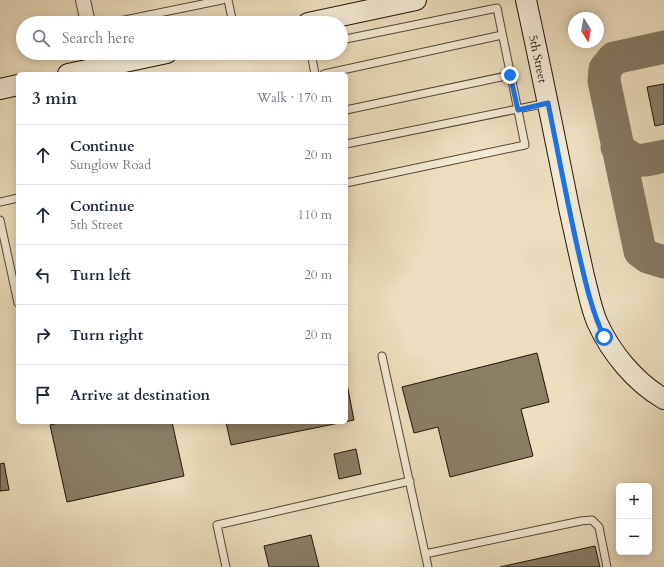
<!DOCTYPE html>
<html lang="en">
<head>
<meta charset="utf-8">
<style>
	body { margin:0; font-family:Cardo,serif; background:#f6f6f7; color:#1f2937 }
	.controls { position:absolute; right:12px; bottom:12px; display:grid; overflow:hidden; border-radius:6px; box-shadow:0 2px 10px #0003 }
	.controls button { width:36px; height:36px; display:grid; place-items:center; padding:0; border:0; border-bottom:1px solid #e0e1e3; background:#fff; color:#1f2937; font:20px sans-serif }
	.compass { position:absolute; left:568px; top:12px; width:36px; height:36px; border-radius:50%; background:#fff; box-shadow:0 2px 10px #0003; rotate:169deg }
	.stop { position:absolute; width:12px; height:12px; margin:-9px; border:3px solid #1a73e8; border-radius:50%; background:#fff }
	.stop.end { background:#1a73e8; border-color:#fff; box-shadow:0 1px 4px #0008 }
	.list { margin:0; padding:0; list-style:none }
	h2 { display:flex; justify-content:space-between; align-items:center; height:52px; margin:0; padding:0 16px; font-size:17px }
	h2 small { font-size:13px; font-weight:400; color:#747a83 }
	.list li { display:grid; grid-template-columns:26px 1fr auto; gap:12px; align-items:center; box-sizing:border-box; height:60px; padding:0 16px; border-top:1px solid #e0e1e3 }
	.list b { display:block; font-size:15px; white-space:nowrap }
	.list p { margin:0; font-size:13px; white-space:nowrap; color:#747a83 }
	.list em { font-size:13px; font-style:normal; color:#747a83 }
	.icon { flex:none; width:22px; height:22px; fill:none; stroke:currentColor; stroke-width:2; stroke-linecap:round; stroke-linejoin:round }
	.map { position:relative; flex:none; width:664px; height:567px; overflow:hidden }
	.search { position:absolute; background:#fff; box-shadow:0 2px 10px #0003; left:16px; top:16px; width:332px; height:44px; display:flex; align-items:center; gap:10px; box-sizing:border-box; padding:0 14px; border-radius:22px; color:#747a83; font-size:15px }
	.panel { position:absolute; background:#fff; box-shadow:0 2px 10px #0003; left:16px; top:72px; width:332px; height:352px; border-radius:6px }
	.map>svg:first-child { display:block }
</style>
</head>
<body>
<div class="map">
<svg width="664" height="567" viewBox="0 0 664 567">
	<rect width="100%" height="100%" fill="#ecdebf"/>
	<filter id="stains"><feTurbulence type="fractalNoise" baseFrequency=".005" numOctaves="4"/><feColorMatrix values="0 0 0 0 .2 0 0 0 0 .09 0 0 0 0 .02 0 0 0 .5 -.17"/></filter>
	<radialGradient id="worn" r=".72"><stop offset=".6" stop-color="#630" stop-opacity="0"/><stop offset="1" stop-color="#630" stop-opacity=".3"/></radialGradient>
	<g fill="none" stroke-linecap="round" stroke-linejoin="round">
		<path stroke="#867a64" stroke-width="33" d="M 664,47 L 614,58 L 605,69 L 604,81 L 640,251 L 648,257 L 664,262
			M 617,147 C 636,165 641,161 664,156"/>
	</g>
	<path fill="#8a7e67" stroke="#201608" d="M 664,84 L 664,124 L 655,126 L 647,87 Z
		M 537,353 L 549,402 L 521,409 L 533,456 L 450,477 L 438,427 L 414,433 L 402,387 Z
		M 346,379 L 354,420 L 231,445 L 226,422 L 346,422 Z
		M 62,422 L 172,422 L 184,476 L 67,502 L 50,425 Z
		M 356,449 L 361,474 L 339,479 L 334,454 Z
		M 4,463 L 9,490 L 0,491 L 0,464 Z
		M 311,535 L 319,567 L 269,567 L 264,546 Z
		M 595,546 L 600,567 L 500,567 Z"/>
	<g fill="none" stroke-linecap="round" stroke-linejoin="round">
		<defs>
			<path id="lane" d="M 228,0 L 233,23
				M 110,23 L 222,0
				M 341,40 L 497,8 L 525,145 L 346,183
				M 311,53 L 315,74
				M 324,74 L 502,35
				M 346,110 L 511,75
				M 346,144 L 547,103
				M 0,202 L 18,198
				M 0,220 L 18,303
				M 382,356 L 428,567
				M 425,554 L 581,521 L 592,520 L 599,527 L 607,567
				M 226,567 L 217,525 L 410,481"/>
			<path id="street" d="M 83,0 L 88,23
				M 94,53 L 97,68"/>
			<path id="secondary" d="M 526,0 C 541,69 555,138 569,208 C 574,230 579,253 584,276 C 588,291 591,308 597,322 C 611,353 635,382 664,399
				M 308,23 L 416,0
				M 68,74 L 167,53
				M 0,89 L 18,85"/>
		</defs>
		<use href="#lane" stroke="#534836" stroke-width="9"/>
		<use href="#street" stroke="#534836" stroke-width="16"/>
		<use href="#secondary" stroke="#201608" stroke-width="22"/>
		<use href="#lane" stroke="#f3ead5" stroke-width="7"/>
		<use href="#street" stroke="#f3ead5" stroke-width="14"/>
		<use href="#secondary" stroke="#f3ead5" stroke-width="20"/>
	</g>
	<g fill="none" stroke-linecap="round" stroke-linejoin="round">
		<path stroke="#1a73e8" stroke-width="5" d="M 510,75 L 518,110 L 548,103 C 558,152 567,201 578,250 C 585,280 591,309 604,337"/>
	</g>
	<g text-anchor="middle" stroke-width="3" stroke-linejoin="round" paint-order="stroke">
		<g font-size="12" fill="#201608" stroke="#f3ead5">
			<text transform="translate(538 59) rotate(78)" y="4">5th Street</text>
		</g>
	</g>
	<rect width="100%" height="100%" filter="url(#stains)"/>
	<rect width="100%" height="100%" fill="url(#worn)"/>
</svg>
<div class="controls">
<button>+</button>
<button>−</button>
</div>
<svg class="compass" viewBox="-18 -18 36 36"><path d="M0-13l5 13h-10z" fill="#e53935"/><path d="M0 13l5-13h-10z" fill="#747a83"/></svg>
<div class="stop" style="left:604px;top:337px"></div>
<div class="stop end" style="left:510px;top:75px"></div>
<div class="search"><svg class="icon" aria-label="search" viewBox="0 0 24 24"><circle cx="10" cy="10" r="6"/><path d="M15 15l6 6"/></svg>Search here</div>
<section class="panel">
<h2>3 min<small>Walk · 170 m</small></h2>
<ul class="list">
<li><svg class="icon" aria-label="ahead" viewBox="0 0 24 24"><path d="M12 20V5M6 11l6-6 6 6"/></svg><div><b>Continue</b><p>Sunglow Road</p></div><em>20 m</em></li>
<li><svg class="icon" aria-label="ahead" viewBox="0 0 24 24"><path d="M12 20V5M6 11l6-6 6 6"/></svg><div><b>Continue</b><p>5th Street</p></div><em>110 m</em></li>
<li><svg class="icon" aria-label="left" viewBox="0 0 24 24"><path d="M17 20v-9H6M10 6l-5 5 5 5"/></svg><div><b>Turn left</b></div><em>20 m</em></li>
<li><svg class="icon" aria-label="right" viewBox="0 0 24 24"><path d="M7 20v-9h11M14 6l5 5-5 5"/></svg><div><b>Turn right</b></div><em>20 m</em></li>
<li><svg class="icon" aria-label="arrive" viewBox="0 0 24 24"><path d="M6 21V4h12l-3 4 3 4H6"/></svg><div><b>Arrive at destination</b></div></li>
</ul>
</section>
</div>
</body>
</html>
